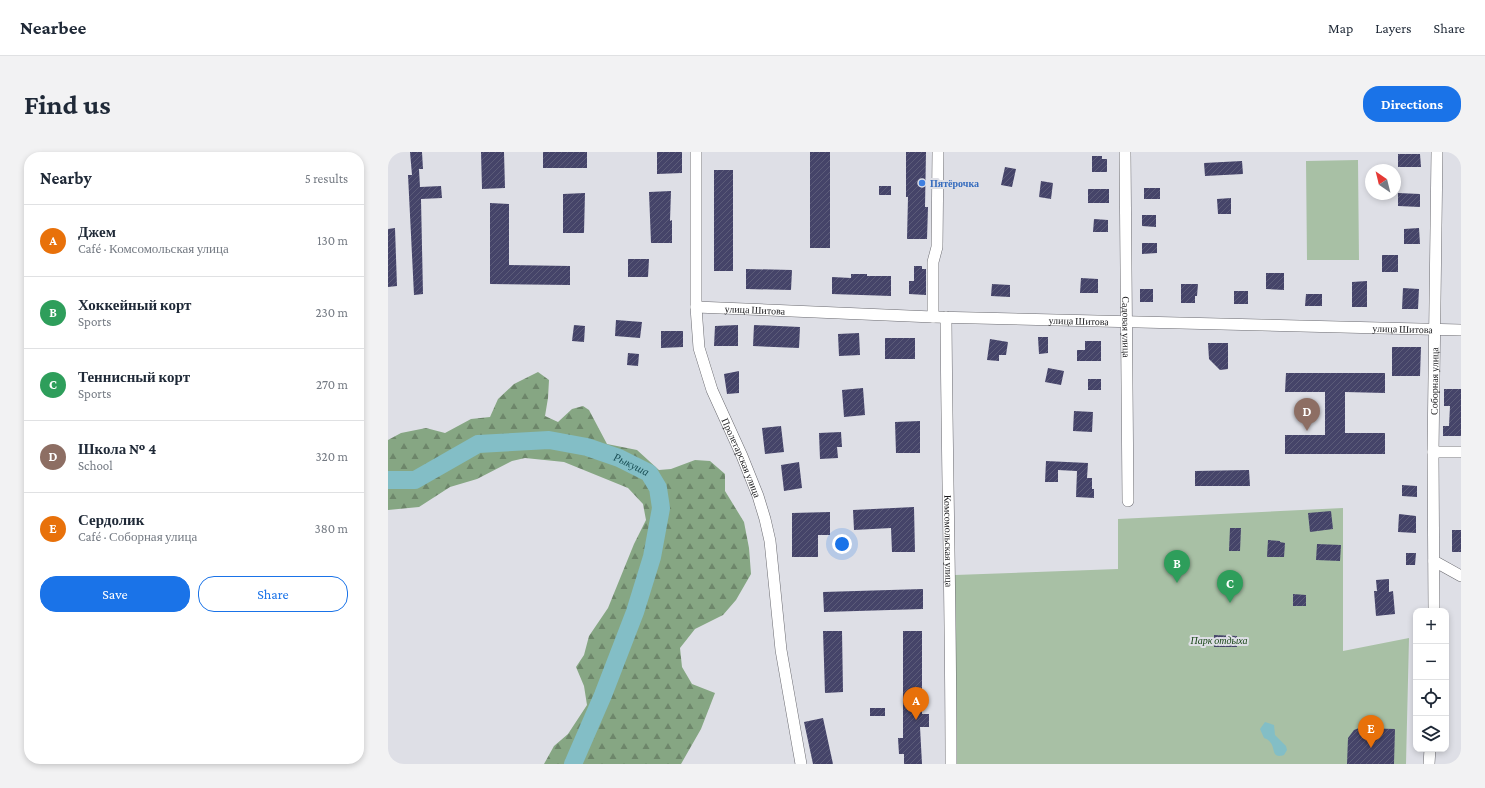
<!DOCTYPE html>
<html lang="en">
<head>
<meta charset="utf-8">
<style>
	body { margin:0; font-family:"Crimson Pro",serif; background:#f2f2f3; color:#1f2937 }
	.controls { position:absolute; right:12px; bottom:12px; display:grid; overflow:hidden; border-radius:8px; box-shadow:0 2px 6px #0003 }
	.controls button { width:36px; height:36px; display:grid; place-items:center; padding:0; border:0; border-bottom:1px solid #e0e1e3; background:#fff; color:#1f2937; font:20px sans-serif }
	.compass { position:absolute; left:977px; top:12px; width:36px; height:36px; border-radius:50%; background:#fff; box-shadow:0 2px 6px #0003; rotate:325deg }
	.you { position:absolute; left:454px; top:392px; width:14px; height:14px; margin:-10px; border:3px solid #fff; border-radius:50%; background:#1a73e8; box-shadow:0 0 0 6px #1a73e833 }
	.badge { display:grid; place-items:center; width:26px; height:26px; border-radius:50%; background:#1a73e8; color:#fff; font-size:13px; font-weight:700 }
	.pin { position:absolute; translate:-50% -33px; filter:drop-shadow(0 1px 2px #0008) }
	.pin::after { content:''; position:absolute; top:21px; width:14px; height:12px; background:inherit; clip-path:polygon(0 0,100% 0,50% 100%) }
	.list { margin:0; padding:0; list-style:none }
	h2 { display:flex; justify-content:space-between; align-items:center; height:52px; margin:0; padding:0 16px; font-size:17px }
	h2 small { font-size:13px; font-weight:400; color:#747a83 }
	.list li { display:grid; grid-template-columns:26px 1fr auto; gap:12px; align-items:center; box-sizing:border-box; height:72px; padding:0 16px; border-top:1px solid #e0e1e3 }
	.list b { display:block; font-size:15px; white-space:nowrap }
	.list p { margin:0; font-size:13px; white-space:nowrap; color:#747a83 }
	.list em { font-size:13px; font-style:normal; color:#747a83 }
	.actions { display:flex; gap:8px; padding:12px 16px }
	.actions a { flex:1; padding:9px 0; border:1px solid #1a73e8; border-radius:16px; text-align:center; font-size:14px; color:#1a73e8 }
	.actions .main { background:#1a73e8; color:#fff }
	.icon { flex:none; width:22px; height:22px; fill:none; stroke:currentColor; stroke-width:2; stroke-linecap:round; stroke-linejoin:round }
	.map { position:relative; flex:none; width:1073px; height:612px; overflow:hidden; border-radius:16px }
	header { display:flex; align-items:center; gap:24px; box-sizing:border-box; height:56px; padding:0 20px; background:#fff; border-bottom:1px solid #e0e1e3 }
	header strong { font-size:19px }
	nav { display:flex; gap:22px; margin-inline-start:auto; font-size:14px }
	.intro { display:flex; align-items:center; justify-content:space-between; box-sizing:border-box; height:96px; padding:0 24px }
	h1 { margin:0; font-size:28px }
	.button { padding:10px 18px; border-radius:16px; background:#1a73e8; color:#fff; font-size:14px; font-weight:700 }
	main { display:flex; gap:24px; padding:0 24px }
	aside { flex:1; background:#fff; border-radius:16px; box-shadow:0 2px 6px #0003 }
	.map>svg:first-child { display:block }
</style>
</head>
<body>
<header>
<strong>Nearbee</strong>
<nav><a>Map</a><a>Layers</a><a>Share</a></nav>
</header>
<div class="intro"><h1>Find us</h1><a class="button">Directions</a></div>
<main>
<aside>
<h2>Nearby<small>5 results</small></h2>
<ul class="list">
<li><span class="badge" style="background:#e8710a">A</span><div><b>Джем</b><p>Café · Комсомольская улица</p></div><em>130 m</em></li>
<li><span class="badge" style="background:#2e9e5b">B</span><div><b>Хоккейный корт</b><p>Sports</p></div><em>230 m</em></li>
<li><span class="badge" style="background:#2e9e5b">C</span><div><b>Теннисный корт</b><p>Sports</p></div><em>270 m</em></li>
<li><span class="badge" style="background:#8d6e63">D</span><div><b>Школа № 4</b><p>School</p></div><em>320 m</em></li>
<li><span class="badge" style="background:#e8710a">E</span><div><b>Сердолик</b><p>Café · Соборная улица</p></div><em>380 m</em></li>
</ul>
<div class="actions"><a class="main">Save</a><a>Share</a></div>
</aside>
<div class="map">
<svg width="1073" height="612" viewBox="0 0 1073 612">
	<defs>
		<pattern id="forest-firs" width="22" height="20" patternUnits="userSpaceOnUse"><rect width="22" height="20" fill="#86a683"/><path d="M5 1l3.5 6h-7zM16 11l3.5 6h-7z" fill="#6d866a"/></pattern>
		<pattern id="building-hatch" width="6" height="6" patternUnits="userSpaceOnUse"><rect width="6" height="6" fill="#454469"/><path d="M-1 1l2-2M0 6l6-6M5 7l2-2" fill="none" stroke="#5c5c79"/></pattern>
	</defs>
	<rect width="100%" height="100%" fill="#dedfe6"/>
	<path fill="#a8c0a5" d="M 970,8 L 971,108 L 919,108 L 918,9 Z
		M 955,356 L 955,499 L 1021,486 L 1018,612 L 568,612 L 567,423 L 730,417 L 730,367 Z"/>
	<path fill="url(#forest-firs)" d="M 150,220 L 161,228 L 160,246 L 157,264 L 170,270 L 184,257 L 195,254 L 201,258 L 219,292 L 249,298 L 271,318 L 283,317 L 307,308 L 322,309 L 337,322 L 337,339 L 356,370 L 361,396 L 363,422 L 348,448 L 335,463 L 307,477 L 292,496 L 294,515 L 304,532 L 327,541 L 313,577 L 293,612 L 156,612 L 166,594 L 180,582 L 199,553 L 196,534 L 188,515 L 196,503 L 201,484 L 220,456 L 246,392 L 258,368 L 255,352 L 240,336 L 176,310 L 137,306 L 124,309 L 89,327 L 62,335 L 31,355 L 0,358 L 0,288 L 13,281 L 38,276 L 57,281 L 83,267 L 102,265 L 110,247 L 126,232 Z"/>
	<path fill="#83bec6" d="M 877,570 L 886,573 L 887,583 L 898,594 L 899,598 L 896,603 C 880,608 891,591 876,586 L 872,577 Z"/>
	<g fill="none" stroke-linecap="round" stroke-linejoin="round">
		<path stroke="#83bec6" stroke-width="18" id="s1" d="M 0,328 L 27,328 L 90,292 L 161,288 L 199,295 L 231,306 L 261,321 L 270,336 L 273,356 L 264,405 L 247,460 L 215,543 L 185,612"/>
	</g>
	<path fill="url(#building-hatch)" d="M 22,0 L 34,0 L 35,17 L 31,17 L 32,35 L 53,34 L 54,46 L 33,47 L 35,142 L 26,143 L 20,23 L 24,23 Z
		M 93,0 L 116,0 L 117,36 L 94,37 Z
		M 155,0 L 199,0 L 199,16 L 155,16 Z
		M 269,0 L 294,0 L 294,21 L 269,22 Z
		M 422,0 L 442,0 L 442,96 L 422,96 Z
		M 518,0 L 538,0 L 537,55 L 540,55 L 539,87 L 519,87 L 520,45 L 518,45 Z
		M 1010,2 L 1032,2 L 1033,15 L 1010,15 Z
		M 704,4 L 714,4 L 714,7 L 719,7 L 719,20 L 704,20 Z
		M 854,9 L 855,22 L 817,24 L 816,11 Z
		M 617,15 L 628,17 L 624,35 L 613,33 Z
		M 326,18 L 345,18 L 345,119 L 326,119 Z
		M 653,29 L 665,31 L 663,47 L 651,45 Z
		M 491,34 L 503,34 L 503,43 L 491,43 Z
		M 756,36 L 772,36 L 772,47 L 756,47 Z
		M 700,37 L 721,37 L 721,51 L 700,51 Z
		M 283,39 L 282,69 L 284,68 L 284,91 L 263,91 L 261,40 Z
		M 197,41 L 196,81 L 175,81 L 175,42 Z
		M 1010,41 L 1032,42 L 1032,55 L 1010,54 Z
		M 843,46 L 843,62 L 830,62 L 829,47 Z
		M 102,51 L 121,52 L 121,113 L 182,114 L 182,133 L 102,132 Z
		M 754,63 L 768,63 L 768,75 L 754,74 Z
		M 706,67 L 720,68 L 720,80 L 705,80 Z
		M 7,76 L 9,134 L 0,135 L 0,77 Z
		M 1031,76 L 1032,92 L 1016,92 L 1016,77 Z
		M 754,91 L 769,91 L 769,101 L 754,102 Z
		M 994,103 L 1010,103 L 1010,120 L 994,120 Z
		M 240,107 L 261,107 L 260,125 L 240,125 Z
		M 526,114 L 534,114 L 534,117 L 538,117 L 538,143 L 521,142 L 521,129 L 526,129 Z
		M 358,117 L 404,118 L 403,138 L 358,137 Z
		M 878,121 L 896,121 L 896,138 L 878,137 Z
		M 463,122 L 479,122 L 479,124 L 503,124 L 503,144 L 444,142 L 444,125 L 463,126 Z
		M 693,126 L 710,127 L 710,141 L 692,141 Z
		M 979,129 L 979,155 L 964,155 L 964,130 Z
		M 604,132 L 622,133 L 622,145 L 603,144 Z
		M 793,132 L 810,132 L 809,144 L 807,144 L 807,151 L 793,151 Z
		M 1015,136 L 1031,137 L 1030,157 L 1014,157 Z
		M 752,137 L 765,137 L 765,150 L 752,150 Z
		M 846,139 L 860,139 L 860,152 L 846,152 Z
		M 918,142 L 934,142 L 934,154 L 917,154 Z
		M 228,168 L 254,170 L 252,186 L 227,184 Z
		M 186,173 L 197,174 L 196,190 L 184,189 Z
		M 350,173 L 350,194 L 326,194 L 327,174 Z
		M 366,173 L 412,175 L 411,196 L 365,194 Z
		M 273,179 L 295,179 L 295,195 L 273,196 Z
		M 471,181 L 472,203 L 451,204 L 450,182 Z
		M 650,185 L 660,185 L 660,201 L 651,202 Z
		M 497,186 L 527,186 L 527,207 L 497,207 Z
		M 602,187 L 620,190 L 618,203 L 611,203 L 611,209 L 599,208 Z
		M 697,189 L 713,189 L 713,209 L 689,209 L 689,198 L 697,198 Z
		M 820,191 L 840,191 L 840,217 L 832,218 L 821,207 Z
		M 1004,195 L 1033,195 L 1032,224 L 1004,224 Z
		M 240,201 L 251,202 L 250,214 L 239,213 Z
		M 660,216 L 676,219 L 673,233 L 657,230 Z
		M 351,219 L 351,241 L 339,242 L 336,222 Z
		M 898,221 L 997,221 L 997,241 L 957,240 L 957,281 L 997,281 L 997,302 L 897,302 L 897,283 L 937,283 L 937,240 L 897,240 Z
		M 700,227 L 713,227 L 713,238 L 700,238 Z
		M 475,236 L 477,263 L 456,265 L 454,238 Z
		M 1056,237 L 1073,237 L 1073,284 L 1055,284 L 1055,274 L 1061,274 L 1062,254 L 1056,254 Z
		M 686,259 L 705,260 L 704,280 L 685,279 Z
		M 532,269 L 532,301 L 508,301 L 507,270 Z
		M 393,274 L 396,300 L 377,302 L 374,276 Z
		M 453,280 L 454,295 L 449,295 L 450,306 L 432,307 L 431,281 Z
		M 658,309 L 700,311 L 699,326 L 704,326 L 704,337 L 706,337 L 706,346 L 688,345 L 689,319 L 670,318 L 670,330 L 657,330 Z
		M 411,310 L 414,336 L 396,339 L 393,313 Z
		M 861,318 L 862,334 L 807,334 L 807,319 Z
		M 1014,333 L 1029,334 L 1029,345 L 1014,344 Z
		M 526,355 L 527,400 L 504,400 L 503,376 L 466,378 L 465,358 Z
		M 943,359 L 945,377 L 922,380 L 920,361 Z
		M 442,360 L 442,383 L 430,383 L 430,405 L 404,405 L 404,361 Z
		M 1011,362 L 1028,364 L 1028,381 L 1010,380 Z
		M 842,376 L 853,376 L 852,399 L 841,399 Z
		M 1064,378 L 1073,378 L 1073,400 L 1064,400 Z
		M 880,388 L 892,389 L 892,390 L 897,391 L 896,405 L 879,405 Z
		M 929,392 L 953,393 L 952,409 L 928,408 Z
		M 1018,401 L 1028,401 L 1027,413 L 1018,413 Z
		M 1001,427 L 1001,440 L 1005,439 L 1007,462 L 988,464 L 986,439 L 989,439 L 988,428 Z
		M 535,437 L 535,457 L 436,460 L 435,440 Z
		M 905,442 L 918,443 L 918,454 L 905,454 Z
		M 435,479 L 454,479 L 455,540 L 437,541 Z
		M 515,479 L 534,479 L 534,562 L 541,562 L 541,575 L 532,575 L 534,612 L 516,612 L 516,602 L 511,602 L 510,586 L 515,586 Z
		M 826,483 L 849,484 L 849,495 L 826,495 Z
		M 482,556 L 497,556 L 497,564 L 482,564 Z
		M 435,566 L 445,612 L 425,612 L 416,570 Z
		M 971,576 L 1007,577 L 1006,612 L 959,612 L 960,586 L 966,578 Z"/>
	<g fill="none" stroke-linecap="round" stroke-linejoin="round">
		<defs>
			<g id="minor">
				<path id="s2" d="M 308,0 L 308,155 L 311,196 L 324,238 L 354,304 L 370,344 L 377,367 L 382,389 L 393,498 L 413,612"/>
				<path id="s3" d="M 737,0 L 740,349"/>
				<path id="s4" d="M 308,155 L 545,165 L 1073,178"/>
				<path d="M 545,165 L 545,110 L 549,95 L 550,0"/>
				<path id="s5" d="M 558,165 C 559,314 563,463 563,612"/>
				<path d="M 1045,300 L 1073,300"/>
				<path d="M 1046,409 L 1073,424"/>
				<path id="s6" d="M 1046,459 L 1045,300 L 1049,0"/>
				<path d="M 1041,612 L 1042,597"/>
			</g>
		</defs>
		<use href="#minor" stroke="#6a6a70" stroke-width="12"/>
		<use href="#minor" stroke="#fff" stroke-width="11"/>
	</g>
	<circle fill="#3f7fe0" stroke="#dedfe6" stroke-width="1.5" cx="534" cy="31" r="4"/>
	<g text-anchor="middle" stroke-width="4" stroke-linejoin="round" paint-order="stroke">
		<g font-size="10" font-weight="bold" fill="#366cbe" stroke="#dedfe6" text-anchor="start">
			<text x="542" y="35">Пятёрочка</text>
		</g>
		<g font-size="10" fill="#18181b" stroke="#dedfe6">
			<text dy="4" stroke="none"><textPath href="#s4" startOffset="59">улица Шитова</textPath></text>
			<text dy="4" stroke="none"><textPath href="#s4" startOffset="383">улица Шитова</textPath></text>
			<text dy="4" stroke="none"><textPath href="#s3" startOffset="175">Садовая улица</textPath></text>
			<text dy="4" stroke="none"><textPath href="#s4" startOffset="707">улица Шитова</textPath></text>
			<text dy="4" stroke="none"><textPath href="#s6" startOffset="230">Соборная улица</textPath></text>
			<text dy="4" stroke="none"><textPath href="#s2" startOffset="314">Пролетарская улица</textPath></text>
			<text dy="4" stroke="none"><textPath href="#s5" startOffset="224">Комсомольская улица</textPath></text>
		</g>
		<g font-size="10" font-style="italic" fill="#164414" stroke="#dedfe6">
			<text x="831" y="492">Парк отдыха</text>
		</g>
		<g font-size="11" font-style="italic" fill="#194e54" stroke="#dedfe6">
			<text dy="4" stroke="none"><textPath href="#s1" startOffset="257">Рыкуша</textPath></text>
		</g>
	</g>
</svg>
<div class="controls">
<button>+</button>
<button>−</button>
<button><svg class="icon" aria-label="locate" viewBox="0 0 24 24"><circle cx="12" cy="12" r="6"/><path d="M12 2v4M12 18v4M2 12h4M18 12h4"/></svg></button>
<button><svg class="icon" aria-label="layers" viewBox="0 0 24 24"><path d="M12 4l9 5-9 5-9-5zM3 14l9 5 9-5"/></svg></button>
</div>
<svg class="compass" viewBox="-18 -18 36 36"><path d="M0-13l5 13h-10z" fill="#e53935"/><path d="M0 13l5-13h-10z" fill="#747a83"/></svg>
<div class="you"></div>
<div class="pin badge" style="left:528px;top:568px;background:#e8710a">A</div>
<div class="pin badge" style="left:789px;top:431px;background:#2e9e5b">B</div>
<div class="pin badge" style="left:842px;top:451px;background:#2e9e5b">C</div>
<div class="pin badge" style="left:919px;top:279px;background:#8d6e63">D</div>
<div class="pin badge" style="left:983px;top:596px;background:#e8710a">E</div>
</div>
</main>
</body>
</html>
